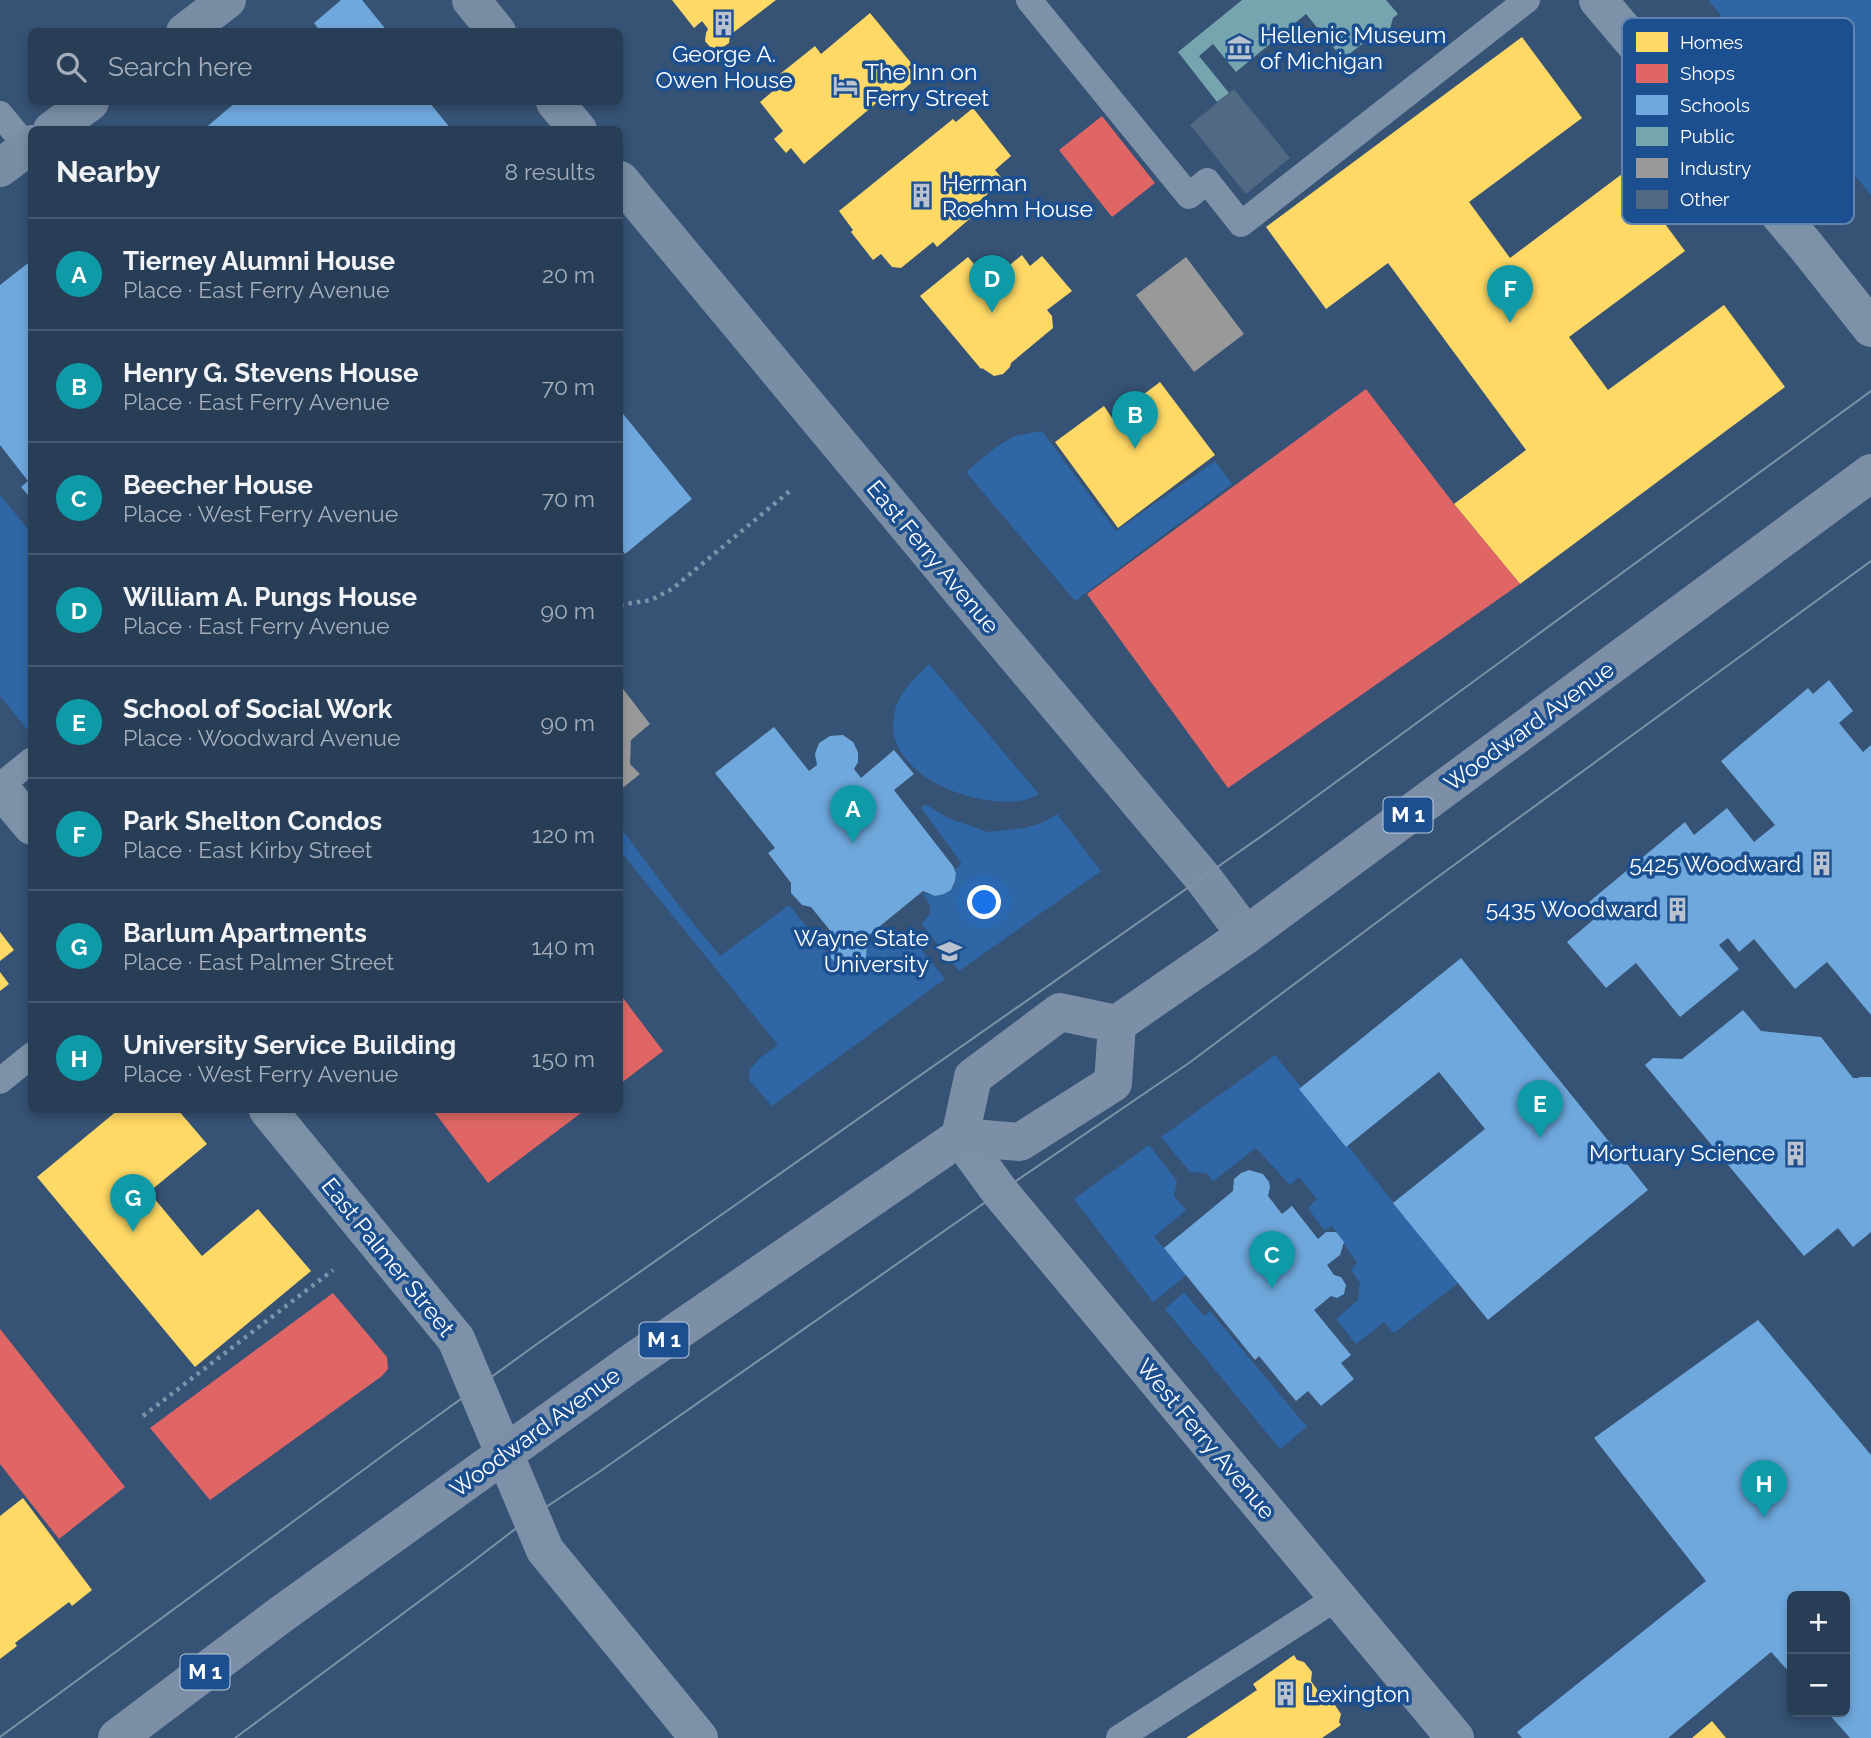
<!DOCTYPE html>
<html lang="en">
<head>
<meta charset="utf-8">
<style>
	body { margin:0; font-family:Raleway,sans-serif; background:#344961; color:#f1f3f6 }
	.controls { position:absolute; right:21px; bottom:21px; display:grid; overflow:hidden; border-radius:10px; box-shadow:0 4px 10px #0003 }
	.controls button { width:63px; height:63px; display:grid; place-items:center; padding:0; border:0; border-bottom:2px solid #44576d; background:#283e57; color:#f1f3f6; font:35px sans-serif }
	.you { position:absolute; left:985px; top:903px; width:24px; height:24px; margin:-18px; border:5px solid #fff; border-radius:50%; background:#1a73e8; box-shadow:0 0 0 10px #1a73e833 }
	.badge { display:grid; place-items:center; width:46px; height:46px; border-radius:50%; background:#b9c2ce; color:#fff; font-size:23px; font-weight:700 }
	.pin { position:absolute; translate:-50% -58px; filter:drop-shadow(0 2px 4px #0008) }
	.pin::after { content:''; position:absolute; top:37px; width:24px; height:21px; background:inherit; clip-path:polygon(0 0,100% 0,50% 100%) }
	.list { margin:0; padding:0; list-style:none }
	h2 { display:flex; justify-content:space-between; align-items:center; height:91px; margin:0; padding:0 28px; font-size:30px }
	h2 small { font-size:23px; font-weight:400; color:#a5aeba }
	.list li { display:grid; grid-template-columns:46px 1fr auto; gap:21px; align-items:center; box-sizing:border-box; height:112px; padding:0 28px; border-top:2px solid #44576d }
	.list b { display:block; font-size:26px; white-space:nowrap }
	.list p { margin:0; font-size:23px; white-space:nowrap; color:#a5aeba }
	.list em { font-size:23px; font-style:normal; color:#a5aeba }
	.icon { flex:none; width:38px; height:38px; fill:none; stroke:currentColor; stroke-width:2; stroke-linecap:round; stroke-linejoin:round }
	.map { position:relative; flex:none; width:1871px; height:1738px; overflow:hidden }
	.search { position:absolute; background:#283e57; box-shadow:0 4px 10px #0003; left:28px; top:28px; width:595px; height:77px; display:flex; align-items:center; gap:18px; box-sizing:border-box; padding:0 24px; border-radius:10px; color:#a5aeba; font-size:26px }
	.panel { position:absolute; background:#283e57; box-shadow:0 4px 10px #0003; left:28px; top:126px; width:595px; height:987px; border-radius:10px }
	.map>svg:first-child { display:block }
</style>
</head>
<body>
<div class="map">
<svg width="1871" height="1738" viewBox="0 0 1871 1738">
	<rect width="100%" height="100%" fill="#365274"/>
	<path fill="#2f66a5" d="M 1708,0 L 1871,0 L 1871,195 Z
		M 1042,431 L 1116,531 L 1215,461 L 1232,484 L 1075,601 L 966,472 L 996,447 L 1015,436 Z
		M 0,495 L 31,533 L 31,734 L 0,696 Z
		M 929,664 L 1039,794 C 1034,797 1029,799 1024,800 C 973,810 875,772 896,707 C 901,690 917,676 929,664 Z
		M 925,804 L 948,818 L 988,832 L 1025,828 L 1044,822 L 1057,814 L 1101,871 L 959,971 L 921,923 C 935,913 932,904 921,893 C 940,897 960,895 955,869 L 962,864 L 921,808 Z
		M 620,827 L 680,907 L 720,956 L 789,905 L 831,958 C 847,973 864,970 867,946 L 880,935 C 891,940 898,939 909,934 L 945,979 L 772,1106 L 750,1081 L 749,1070 L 760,1058 L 778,1045 L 620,851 Z
		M 1275,1055 L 1458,1283 L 1394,1333 L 1384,1322 L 1356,1344 L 1336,1319 L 1358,1300 L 1360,1283 L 1351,1270 L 1357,1263 L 1332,1226 L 1324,1230 L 1308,1208 L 1317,1199 L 1299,1177 L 1290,1185 L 1256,1148 L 1213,1181 L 1206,1173 L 1190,1172 L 1161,1137 Z
		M 1149,1145 L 1177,1181 L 1174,1196 L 1186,1210 L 1154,1237 L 1187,1275 L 1153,1302 L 1074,1199 Z
		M 1184,1292 L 1204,1316 L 1210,1311 L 1307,1427 L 1280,1449 L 1165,1309 Z"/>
	<path fill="#ffd966" d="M 672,0 L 776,0 L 730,35 L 729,43 L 719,50 L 710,47 L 705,41 L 706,33 L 708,29 L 702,21 L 694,28 Z
		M 870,13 L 912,64 L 908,67 L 917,78 L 897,95 L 893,89 L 804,164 L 791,148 L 786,153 L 774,139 L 783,131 L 760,102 L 785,81 L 780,74 L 815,46 L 821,54 Z
		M 1522,37 L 1582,118 L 1469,202 L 1510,258 L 1626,171 L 1685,251 L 1569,337 L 1608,390 L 1724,305 L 1785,387 L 1520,584 L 1454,504 L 1526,450 L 1388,263 L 1326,309 L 1266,227 Z
		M 973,108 L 1011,156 L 995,170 L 1004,181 L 968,210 L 973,216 L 937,247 L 933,242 L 901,268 L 892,267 L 881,254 L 873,260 L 851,232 L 853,230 L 839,211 L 953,119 L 956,122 Z
		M 1022,255 L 1030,266 L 1042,256 L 1072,291 L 1047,310 L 1052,316 L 1053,328 L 1011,363 L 1010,367 L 1003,374 L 994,376 L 982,368 L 981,369 L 920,296 L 968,257 L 989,282 Z
		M 1160,382 L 1215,455 L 1118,528 L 1055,442 L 1104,406 L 1112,418 Z
		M 0,932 L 14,950 L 0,961 Z
		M 0,972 L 9,984 L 0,991 Z
		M 118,1110 L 178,1110 L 207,1144 L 149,1192 L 202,1256 L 258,1209 L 311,1271 L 195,1367 L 37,1177 Z
		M 23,1498 L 92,1590 L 72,1606 L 69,1602 L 15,1643 L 17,1646 L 0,1659 L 0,1516 Z
		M 1294,1655 L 1297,1660 L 1304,1662 L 1312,1672 L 1311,1681 L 1323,1698 L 1331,1699 L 1341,1714 L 1339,1722 L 1341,1725 L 1322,1738 L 1186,1738 L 1257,1690 L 1253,1684 Z
		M 1712,1721 L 1726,1738 L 1692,1738 Z"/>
	<path fill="#e06666" d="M 1102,116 L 1155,183 L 1112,217 L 1059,150 Z
		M 1366,389 L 1454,504 L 1520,584 L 1228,788 L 1087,594 Z
		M 620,994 L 663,1051 L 620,1084 Z
		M 439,1110 L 585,1110 L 488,1183 L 435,1113 Z
		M 333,1293 L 387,1357 L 388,1369 L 382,1376 L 210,1500 L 150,1428 Z
		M 0,1329 L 125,1487 L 59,1539 L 0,1464 Z"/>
	<path fill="#6fa8dc" d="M 341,0 L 362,0 L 388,32 L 321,32 L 314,23 Z
		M 236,102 L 429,102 L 452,130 L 203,130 Z
		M 32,260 L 32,500 L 21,487 L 28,481 L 0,445 L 0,285 Z
		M 620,410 L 692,499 L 625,554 L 620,547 Z
		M 1829,680 L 1853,711 L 1839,723 L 1863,752 L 1871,745 L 1871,1015 L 1827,962 L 1795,989 L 1754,939 L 1739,952 L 1728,938 L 1719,945 L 1739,969 L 1680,1017 L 1636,963 L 1606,988 L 1567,942 L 1599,915 L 1589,902 L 1685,822 L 1694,835 L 1727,808 L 1754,842 L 1775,825 L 1721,761 L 1808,688 L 1813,694 Z
		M 774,727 L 809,771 L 817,765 L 815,754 L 819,743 L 830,736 L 843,735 L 853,742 L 858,752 L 858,762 L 854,769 L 861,778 L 894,750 L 914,774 L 894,790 L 953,866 L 956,873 L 955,881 L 951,890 L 944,894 L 935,896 L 923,891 L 863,940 L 867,946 L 866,957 L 859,965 L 848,968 L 838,965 L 831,958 L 828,949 L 828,941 L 833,934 L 811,907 L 802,905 L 791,893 L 791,883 L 768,853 L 775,848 L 715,773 Z
		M 1461,958 L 1648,1190 L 1488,1320 L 1393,1203 L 1485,1129 L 1439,1072 L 1346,1147 L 1299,1089 Z
		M 1743,1010 L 1761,1031 L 1821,1037 L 1853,1078 L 1859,1078 L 1859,1077 L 1871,1077 L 1871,1232 L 1853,1247 L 1838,1228 L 1804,1256 L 1645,1065 L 1653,1058 L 1682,1059 Z
		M 1249,1170 L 1263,1174 L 1269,1182 L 1270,1187 L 1268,1196 L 1282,1214 L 1292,1206 L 1318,1239 L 1326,1232 L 1336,1232 L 1344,1242 L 1340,1255 L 1327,1265 L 1334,1275 L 1341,1277 L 1346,1285 L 1344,1294 L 1337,1298 L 1331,1296 L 1314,1310 L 1351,1355 L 1341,1363 L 1354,1379 L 1321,1406 L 1308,1391 L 1296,1401 L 1259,1356 L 1255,1360 L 1164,1248 L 1233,1191 L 1234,1179 L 1241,1173 Z
		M 1758,1320 L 1871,1455 L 1871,1738 L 1850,1738 L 1827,1712 L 1845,1712 L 1845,1596 L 1792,1596 L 1792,1675 L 1771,1652 L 1668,1738 L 1522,1738 L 1517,1732 L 1706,1581 L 1594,1438 Z"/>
	<path fill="#76a5af" d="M 1242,0 L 1386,0 L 1398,14 L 1393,18 L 1390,29 L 1382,36 L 1371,37 L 1343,59 L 1306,14 L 1236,72 L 1213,44 L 1199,56 L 1229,93 L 1217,102 L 1178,52 Z"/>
	<path fill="#999" d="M 1186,257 L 1244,334 L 1194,372 L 1136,295 Z
		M 620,685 L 650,724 L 631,740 L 630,764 L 640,774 L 620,790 Z"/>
	<path fill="#526984" d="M 1234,89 L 1290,158 L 1246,194 L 1190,125 Z"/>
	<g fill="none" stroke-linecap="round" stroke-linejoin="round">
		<path stroke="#7d92a8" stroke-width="4.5" stroke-dasharray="3.5 5" stroke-linecap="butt" d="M 620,605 L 651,600 L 672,589 L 791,490
			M 143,1416 L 333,1270"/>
		<path stroke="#7d92a8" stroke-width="26" d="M 1029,0 L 1189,196 L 1207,181 L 1241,224 L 1527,0
			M 0,114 L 32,153
			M 0,786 L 32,760
			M 0,1081 L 32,1055
			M 1119,1738 L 1338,1597"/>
		<path stroke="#7d92a8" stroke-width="38" d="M 1598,0 L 1806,246 L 1871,328
			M 0,788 L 32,826
			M 268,1110 L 456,1339 L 545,1550 L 699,1738
			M 960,1137 L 1000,1192 L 1455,1738"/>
		<path stroke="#798da4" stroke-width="38" d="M 471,0 L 497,32
			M 185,32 L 227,0
			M 555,102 L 578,130
			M 52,130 L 90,102
			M 0,168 L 32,144
			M 620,180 L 964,594 L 1203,878 L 1246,935"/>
		<path stroke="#7d8ea7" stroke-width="38" d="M 960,1137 L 973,1077 L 1060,1012 L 1117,1024 L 1246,935 L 1871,473
			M 117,1738 L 283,1613 L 631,1363 L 960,1137 L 1020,1142 L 1113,1083 L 1117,1024"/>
		<path stroke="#7e92a7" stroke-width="2" d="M 0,1737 L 400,1443 L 537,1344 L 1273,828 L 1871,391
			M 235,1738 L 467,1566 L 531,1517 L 599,1472 L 1000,1192 L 1189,1063 L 1424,887 L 1871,561"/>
	</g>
	<defs>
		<symbol id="building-bare" viewBox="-9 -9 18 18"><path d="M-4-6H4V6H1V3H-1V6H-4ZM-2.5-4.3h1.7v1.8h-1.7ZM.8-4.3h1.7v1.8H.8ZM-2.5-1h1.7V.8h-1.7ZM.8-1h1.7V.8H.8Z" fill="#b9c2ce" stroke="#1b4f8f" stroke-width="2.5" paint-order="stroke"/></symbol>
		<symbol id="museum-bare" viewBox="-9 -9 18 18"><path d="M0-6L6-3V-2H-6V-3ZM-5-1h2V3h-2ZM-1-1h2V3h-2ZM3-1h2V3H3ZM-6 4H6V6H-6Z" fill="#b9c2ce" stroke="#1b4f8f" stroke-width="2.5" paint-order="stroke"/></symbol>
		<symbol id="hotel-bare" viewBox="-9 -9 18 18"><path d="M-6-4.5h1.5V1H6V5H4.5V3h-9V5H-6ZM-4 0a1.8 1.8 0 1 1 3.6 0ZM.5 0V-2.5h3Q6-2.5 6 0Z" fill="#b9c2ce" stroke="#1b4f8f" stroke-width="2.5" paint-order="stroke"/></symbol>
		<symbol id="university-bare" viewBox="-9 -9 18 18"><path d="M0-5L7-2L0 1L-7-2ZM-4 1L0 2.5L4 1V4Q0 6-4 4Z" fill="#b9c2ce" stroke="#1b4f8f" stroke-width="2.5" paint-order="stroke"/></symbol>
	</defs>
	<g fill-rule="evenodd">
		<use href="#building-bare" x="706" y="6" width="35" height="35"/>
		<use href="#museum-bare" x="1222" y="30" width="35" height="35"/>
		<use href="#hotel-bare" x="828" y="68" width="35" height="35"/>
		<use href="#building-bare" x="904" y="178" width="35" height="35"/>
		<use href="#building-bare" x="1804" y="846" width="35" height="35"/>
		<use href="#building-bare" x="1660" y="892" width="35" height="35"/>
		<use href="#university-bare" x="932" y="934" width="35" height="35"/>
		<use href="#building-bare" x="1778" y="1136" width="35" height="35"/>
		<use href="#building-bare" x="1268" y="1676" width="35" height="35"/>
	</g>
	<g text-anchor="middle" stroke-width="7" stroke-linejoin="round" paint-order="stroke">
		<g fill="#1b4f8f" stroke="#bbcadd" stroke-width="2">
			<rect x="1383.5" y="797.5" width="49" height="35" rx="5"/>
			<rect x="639.5" y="1322.5" width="49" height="35" rx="5"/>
			<rect x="180.5" y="1654.5" width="49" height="35" rx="5"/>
		</g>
		<g font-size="21" font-weight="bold" fill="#fff">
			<text x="1408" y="822">M 1</text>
			<text x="664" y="1347">M 1</text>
			<text x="205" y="1679">M 1</text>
		</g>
		<g font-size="23" fill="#fff" stroke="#1b4f8f" text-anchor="start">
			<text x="1260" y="43">Hellenic Museum<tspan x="1260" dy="26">of Michigan</tspan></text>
			<text x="724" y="62" text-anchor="middle">George A.<tspan x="724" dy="26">Owen House</tspan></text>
			<text x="865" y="80">The Inn on<tspan x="865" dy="26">Ferry Street</tspan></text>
			<text x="942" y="191">Herman<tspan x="942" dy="26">Roehm House</tspan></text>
			<text x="1801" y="872" text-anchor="end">5425 Woodward</text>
			<text x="1658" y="917" text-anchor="end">5435 Woodward</text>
			<text x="929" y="946" text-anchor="end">Wayne State<tspan x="929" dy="26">University</tspan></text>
			<text x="1775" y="1161" text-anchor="end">Mortuary Science</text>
			<text x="1305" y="1702">Lexington</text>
		</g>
		<g font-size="23" fill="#fff" stroke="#1b4f8f">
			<text transform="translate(933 557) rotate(50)" y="8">East Ferry Avenue</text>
			<text transform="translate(1529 726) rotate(-36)" y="8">Woodward Avenue</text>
			<text transform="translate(388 1257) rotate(51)" y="8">East Palmer Street</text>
			<text transform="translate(535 1432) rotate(-36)" y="8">Woodward Avenue</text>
			<text transform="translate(1206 1439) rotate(50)" y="8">West Ferry Avenue</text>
		</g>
	</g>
	<rect x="1622" y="18" width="232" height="206" rx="10" fill="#1b4f8f" stroke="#5f84b1" stroke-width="2"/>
	<rect x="1636" y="32" width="32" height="20" fill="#ffd966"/>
	<rect x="1636" y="64" width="32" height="19" fill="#e06666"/>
	<rect x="1636" y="95" width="32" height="20" fill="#6fa8dc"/>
	<rect x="1636" y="127" width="32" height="19" fill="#76a5af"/>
	<rect x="1636" y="158" width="32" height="20" fill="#999"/>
	<rect x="1636" y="190" width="32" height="19" fill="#526984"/>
	<g font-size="19" fill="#fff">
		<text x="1680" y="49">Homes</text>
		<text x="1680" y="80">Shops</text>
		<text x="1680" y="112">Schools</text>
		<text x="1680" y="143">Public</text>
		<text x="1680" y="175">Industry</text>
		<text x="1680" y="206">Other</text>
	</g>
</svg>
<div class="controls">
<button>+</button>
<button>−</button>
</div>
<div class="you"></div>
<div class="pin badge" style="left:853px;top:843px;background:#0f9aa8">A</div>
<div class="pin badge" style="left:1135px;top:449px;background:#0f9aa8">B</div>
<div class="pin badge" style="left:1272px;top:1289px;background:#0f9aa8">C</div>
<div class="pin badge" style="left:992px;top:313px;background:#0f9aa8">D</div>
<div class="pin badge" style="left:1540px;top:1138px;background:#0f9aa8">E</div>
<div class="pin badge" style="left:1510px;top:323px;background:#0f9aa8">F</div>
<div class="pin badge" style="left:133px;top:1232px;background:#0f9aa8">G</div>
<div class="pin badge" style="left:1764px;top:1518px;background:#0f9aa8">H</div>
<div class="search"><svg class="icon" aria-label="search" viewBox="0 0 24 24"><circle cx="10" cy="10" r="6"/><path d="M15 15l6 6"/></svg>Search here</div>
<section class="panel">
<h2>Nearby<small>8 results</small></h2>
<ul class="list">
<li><span class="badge" style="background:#0f9aa8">A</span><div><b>Tierney Alumni House</b><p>Place · East Ferry Avenue</p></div><em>20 m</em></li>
<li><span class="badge" style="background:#0f9aa8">B</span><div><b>Henry G. Stevens House</b><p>Place · East Ferry Avenue</p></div><em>70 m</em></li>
<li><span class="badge" style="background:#0f9aa8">C</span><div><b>Beecher House</b><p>Place · West Ferry Avenue</p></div><em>70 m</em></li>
<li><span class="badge" style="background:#0f9aa8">D</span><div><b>William A. Pungs House</b><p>Place · East Ferry Avenue</p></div><em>90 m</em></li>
<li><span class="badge" style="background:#0f9aa8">E</span><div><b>School of Social Work</b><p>Place · Woodward Avenue</p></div><em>90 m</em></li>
<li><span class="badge" style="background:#0f9aa8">F</span><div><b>Park Shelton Condos</b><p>Place · East Kirby Street</p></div><em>120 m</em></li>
<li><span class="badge" style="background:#0f9aa8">G</span><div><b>Barlum Apartments</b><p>Place · East Palmer Street</p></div><em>140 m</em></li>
<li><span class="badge" style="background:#0f9aa8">H</span><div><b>University Service Building</b><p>Place · West Ferry Avenue</p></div><em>150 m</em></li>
</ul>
</section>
</div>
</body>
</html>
